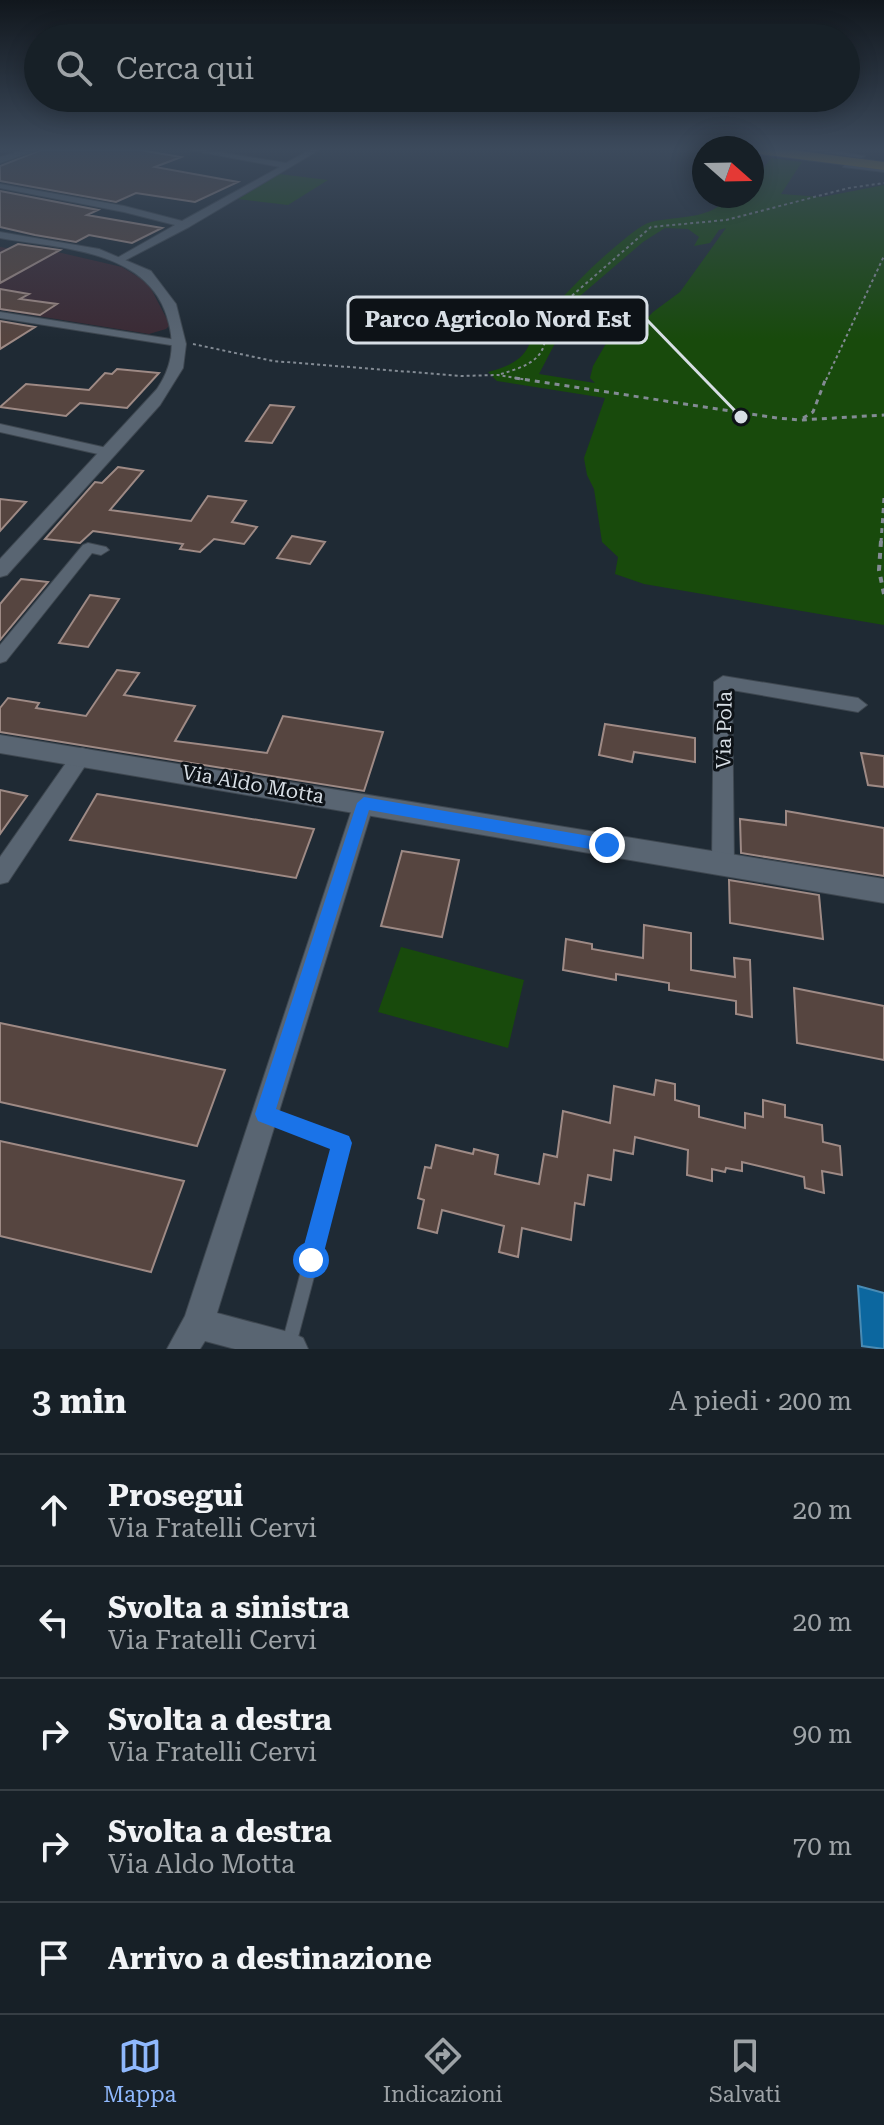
<!DOCTYPE html>
<html lang="it">
<head>
<meta charset="utf-8">
<style>
	body { margin:0; font-family:"Roboto Serif",serif; background:#242d33; color:#f1f3f6 }
	.compass { position:absolute; left:692px; top:136px; width:72px; height:72px; border-radius:50%; background:#172027; box-shadow:0 4px 20px #0003; rotate:110deg }
	.stop { position:absolute; width:24px; height:24px; margin:-18px; border:6px solid #1a73e8; border-radius:50%; background:#fff }
	.stop.end { background:#1a73e8; border-color:#fff; box-shadow:0 2px 8px #0008 }
	.list { margin:0; padding:0; list-style:none }
	h2 { display:flex; justify-content:space-between; align-items:center; height:104px; margin:0; padding:0 32px; font-size:34px }
	h2 small { font-size:26px; font-weight:400; color:#9ea3a7 }
	.list li { display:grid; grid-template-columns:52px 1fr auto; gap:24px; align-items:center; box-sizing:border-box; height:112px; padding:0 32px; border-top:2px solid #363e44 }
	.list b { display:block; font-size:30px; white-space:nowrap }
	.list p { margin:0; font-size:26px; white-space:nowrap; color:#9ea3a7 }
	.list em { font-size:26px; font-style:normal; color:#9ea3a7 }
	.icon { flex:none; width:44px; height:44px; fill:none; stroke:currentColor; stroke-width:2; stroke-linecap:round; stroke-linejoin:round }
	.map { position:relative; flex:none; width:884px; height:1349px; overflow:hidden }
	.search { position:absolute; background:#172027; box-shadow:0 4px 20px #0003; left:24px; right:24px; top:24px; height:88px; display:flex; align-items:center; gap:20px; box-sizing:border-box; padding:0 28px; border-radius:44px; color:#9ea3a7; font-size:30px }
	.sheet { height:664px; background:#172027 }
	nav { display:flex; justify-content:space-around; align-items:center; box-sizing:border-box; height:112px; border-top:2px solid #363e44; background:#172027; font-size:22px; color:#9ea3a7 }
	nav a { display:grid; justify-items:center; gap:4px }
	nav .on { color:#8fb8fd }
	.map>svg:first-child { display:block }
</style>
</head>
<body>
<div class="map">
<svg width="884" height="1349" viewBox="0 0 884 1349">
	<rect width="100%" height="100%" fill="#1f2a34"/>
	<path fill="#3b2a34" d="M 0,247 L 27,251 L 36,247 L 122,267 L 148,283 L 170,325 L 166,329 L 149,334 L 0,310 Z"/>
	<path fill="#184a0c" fill-rule="evenodd" d="M 771,158 L 802,162 L 781,194 L 822,197 L 884,185 L 884,625 L 644,584 L 615,574 L 618,557 L 602,542 L 594,489 L 587,475 L 584,458 L 605,398 L 497,381 L 488,372 C 539,359 522,341 550,311 C 570,289 593,265 616,246 C 625,239 640,225 651,222 C 680,215 709,221 730,196 L 752,196 L 752,184 ZM 665,228 L 688,229 L 699,237 L 694,246 L 710,243 L 719,230 L 726,228 L 680,292 L 653,312 L 634,332 L 615,328 L 593,366 L 590,378 L 595,383 L 539,374 L 565,324 L 603,333 L 604,324 L 562,315 L 573,302 L 643,242 Z
		M 279,174 L 328,180 L 288,205 L 238,199 Z
		M 401,947 L 524,980 L 508,1048 L 378,1012 Z"/>
	<path fill="#0c679f" stroke="#498bb4" stroke-width="2" d="M 858,1286 L 884,1293 L 884,1349 L 862,1346 Z"/>
	<path fill="#564540" stroke="#9e8a85" stroke-width="2" d="M 41,150 L 140,150 L 181,157 L 155,167 L 238,182 L 195,202 L 136,193 L 116,202 L 0,181 L 0,166 Z
		M 0,191 L 98,210 L 87,215 L 162,228 L 132,243 L 89,235 L 76,242 L 35,235 L 0,227 Z
		M 18,244 L 60,250 L 0,283 L 0,253 Z
		M 0,289 L 29,294 L 20,299 L 57,304 L 40,315 L 0,309 Z
		M 0,321 L 35,327 L 0,349 Z
		M 117,369 L 159,373 L 127,408 L 80,403 L 66,416 L 0,407 L 26,384 L 89,390 L 105,373 L 112,374 Z
		M 270,405 L 294,407 L 272,443 L 246,441 Z
		M 118,467 L 143,471 L 110,510 L 191,521 L 208,496 L 246,501 L 232,522 L 257,527 L 244,544 L 214,539 L 200,552 L 180,549 L 183,544 L 93,531 L 80,543 L 45,539 L 95,482 L 102,483 Z
		M 0,499 L 26,502 L 0,531 Z
		M 292,536 L 325,542 L 310,564 L 277,558 Z
		M 21,579 L 48,582 L 0,640 L 0,604 Z
		M 90,595 L 119,599 L 88,647 L 59,643 Z
		M 117,670 L 139,673 L 124,695 L 195,706 L 175,741 L 267,753 L 283,716 L 383,732 L 364,791 L 0,732 L 0,708 L 8,698 L 39,703 L 36,708 L 86,716 Z
		M 605,724 L 695,738 L 695,762 L 634,752 L 632,762 L 599,755 Z
		M 861,753 L 884,756 L 884,787 L 868,785 Z
		M 0,790 L 27,796 L 0,834 Z
		M 97,794 L 314,829 L 296,878 L 70,840 Z
		M 786,811 L 884,828 L 884,876 L 741,853 L 740,819 L 786,825 Z
		M 402,851 L 459,860 L 442,937 L 381,926 Z
		M 729,880 L 819,895 L 823,939 L 730,923 Z
		M 644,925 L 691,933 L 691,970 L 735,977 L 734,958 L 750,960 L 752,1017 L 736,1014 L 736,1001 L 669,990 L 669,983 L 616,974 L 616,980 L 563,970 L 566,939 L 592,944 L 592,949 L 643,958 Z
		M 794,988 L 884,1006 L 884,1060 L 797,1043 Z
		M 0,1023 L 225,1070 L 197,1146 L 0,1102 Z
		M 656,1080 L 675,1084 L 675,1100 L 699,1106 L 699,1117 L 745,1128 L 745,1113 L 763,1117 L 763,1100 L 785,1105 L 785,1117 L 822,1125 L 823,1142 L 840,1146 L 842,1175 L 822,1171 L 824,1193 L 805,1188 L 804,1177 L 742,1162 L 742,1171 L 726,1168 L 725,1172 L 712,1169 L 712,1181 L 687,1175 L 688,1150 L 635,1137 L 633,1154 L 614,1150 L 611,1180 L 588,1175 L 584,1205 L 575,1203 L 571,1240 L 522,1228 L 518,1257 L 499,1252 L 504,1226 L 442,1210 L 437,1233 L 418,1228 L 424,1200 L 418,1198 L 425,1167 L 431,1168 L 436,1145 L 473,1154 L 474,1149 L 498,1155 L 495,1174 L 539,1184 L 544,1154 L 557,1157 L 563,1111 L 610,1123 L 614,1086 L 654,1095 Z
		M 0,1141 L 184,1181 L 151,1272 L 0,1236 Z"/>
	<g fill="none" stroke-linecap="round" stroke-linejoin="round">
		<defs>
			<path id="service" d="M 266,1115 L 342,1143 L 289,1344"/>
			<path id="minor" d="M 190,150 L 206,150 L 286,163 L 310,150 L 319,150 L 189,227 L 120,263 L 117,262 L 117,258 L 175,225 L 124,212 L 0,188 L 0,184 L 124,206 L 182,221 L 280,167 Z
				M 808,150 L 828,150 L 865,156 L 861,158 Z
				M 846,163 L 884,168 L 884,172 L 843,167 Z
				M 0,312 L 177,340 L 183,343 L 177,346 L 0,318 Z
				M 0,424 L 107,448 L 114,452 L 107,456 L 0,432 Z
				M 88,543 L 106,547 L 109,550 L 101,555 L 92,553 L 6,661 L 0,663 L 0,645 L 83,545 Z
				M 723,676 L 858,698 L 867,705 L 858,712 L 732,690 L 734,864 L 731,870 L 723,873 L 715,870 L 712,864 L 714,682 Z
				M 82,748 L 89,750 L 92,755 L 89,760 L 8,882 L 0,884 L 0,857 L 75,750 Z
				M 364,795 L 371,797 L 374,803 L 217,1313 L 292,1333 L 303,1338 L 308,1349 L 235,1349 L 205,1341 L 200,1349 L 167,1349 L 185,1316 L 354,803 L 357,797 Z"/>
			<path id="tertiary" d="M 24,150 L 38,150 L 0,163 L 0,157 Z
				M 0,232 L 99,249 L 151,271 L 176,304 L 186,344 L 183,368 L 160,405 L 7,575 L 0,577 L 0,559 L 157,389 C 171,368 175,348 169,324 C 152,249 62,249 0,238 Z
				M 0,735 L 884,879 L 884,903 L 0,753 Z"/>
			<path id="motorway" d="M 754,150 L 792,150 L 884,162 L 884,170 L 761,154 Z"/>
		</defs>
		<use href="#service" stroke="#3e4750" stroke-width="16"/>
		<use href="#minor" stroke="#3e4750" stroke-width="2"/>
		<use href="#tertiary" stroke="#3e4750" stroke-width="2"/>
		<use href="#motorway" stroke="#3e4750" stroke-width="2"/>
		<path stroke="#838b94" stroke-width="2" stroke-dasharray="3 3" stroke-linecap="butt" d="M 193,344 L 273,361 L 462,376 L 498,375 L 528,380
			M 501,374 C 520,368 544,362 545,338 C 546,327 546,323 552,313 L 651,227 L 726,220 L 849,188 L 884,183
			M 826,380 L 884,256"/>
		<path stroke="#838b94" stroke-width="3" stroke-dasharray="5 5" stroke-linecap="butt" d="M 515,378 L 777,418 L 801,420 L 884,415
			M 803,418 L 813,412 L 826,378
			M 881,543 L 884,498"/>
		<path stroke="#838b94" stroke-width="4" stroke-dasharray="6 6" stroke-linecap="butt" d="M 881,541 L 879,570 L 884,594"/>
		<use href="#service" stroke="#596572" stroke-width="14"/>
		<use href="#minor" fill="#596572" fill-rule="evenodd"/>
		<use href="#tertiary" fill="#596572" fill-rule="evenodd"/>
		<use href="#motorway" fill="#a1882f" fill-rule="evenodd"/>
	</g>
	<linearGradient id="sky" x2="0" y2="1"><stop stop-color="#11171d"/><stop offset="0.44" stop-color="#3c4a5c"/><stop offset="1" stop-color="#3c4a5c" stop-opacity="0"/></linearGradient>
	<rect width="884" height="339" fill="url(#sky)"/>
	<path fill="#1a73e8" d="M 364,797 L 607,839 L 615,845 L 607,852 L 369,810 L 276,1109 L 349,1136 L 352,1143 L 322,1260 L 319,1268 L 311,1271 L 303,1268 L 300,1260 L 330,1149 L 258,1121 L 255,1114 L 357,803 Z"/>
	<g text-anchor="middle" stroke-width="6" stroke-linejoin="round" paint-order="stroke">
		<g font-size="20" fill="#d7dee5" stroke="#0d1217">
			<text transform="translate(724 730) rotate(-89)" y="7">Via Pola</text>
			<text transform="translate(253 784) rotate(10)" y="7">Via Aldo Motta</text>
		</g>
	</g>
	<path fill="none" stroke="#d7dee5" stroke-width="3" d="M741 417L647 320"/>
	<circle fill="#d7dee5" stroke="#0d1217" stroke-width="3" cx="741" cy="417" r="8"/>
	<rect fill="#0d1217" stroke="#d7dee5" stroke-width="3" x="348" y="297" width="299" height="46" rx="8"/>
	<g font-size="22" text-anchor="middle" font-weight="bold" fill="#d7dee5">
		<text x="498" y="327">Parco Agricolo Nord Est</text>
	</g>
</svg>
<svg class="compass" viewBox="-18 -18 36 36"><path d="M0-13l5 13h-10z" fill="#e53935"/><path d="M0 13l5-13h-10z" fill="#9ea3a7"/></svg>
<div class="stop" style="left:311px;top:1260px"></div>
<div class="stop end" style="left:607px;top:845px"></div>
<div class="search"><svg class="icon" aria-label="search" viewBox="0 0 24 24"><circle cx="10" cy="10" r="6"/><path d="M15 15l6 6"/></svg>Cerca qui</div>
</div>
<section class="sheet">
<h2>3 min<small>A piedi · 200 m</small></h2>
<ul class="list">
<li><svg class="icon" aria-label="ahead" viewBox="0 0 24 24"><path d="M12 20V5M6 11l6-6 6 6"/></svg><div><b>Prosegui</b><p>Via Fratelli Cervi</p></div><em>20 m</em></li>
<li><svg class="icon" aria-label="left" viewBox="0 0 24 24"><path d="M17 20v-9H6M10 6l-5 5 5 5"/></svg><div><b>Svolta a sinistra</b><p>Via Fratelli Cervi</p></div><em>20 m</em></li>
<li><svg class="icon" aria-label="right" viewBox="0 0 24 24"><path d="M7 20v-9h11M14 6l5 5-5 5"/></svg><div><b>Svolta a destra</b><p>Via Fratelli Cervi</p></div><em>90 m</em></li>
<li><svg class="icon" aria-label="right" viewBox="0 0 24 24"><path d="M7 20v-9h11M14 6l5 5-5 5"/></svg><div><b>Svolta a destra</b><p>Via Aldo Motta</p></div><em>70 m</em></li>
<li><svg class="icon" aria-label="arrive" viewBox="0 0 24 24"><path d="M6 21V4h12l-3 4 3 4H6"/></svg><div><b>Arrivo a destinazione</b></div></li>
</ul>
</section>
<nav>
<a class="on"><svg class="icon" aria-label="map" viewBox="0 0 24 24"><path d="M3 6l6-2 6 2 6-2v14l-6 2-6-2-6 2zM9 4v14M15 6v14"/></svg>Mappa</a>
<a><svg class="icon" aria-label="directions" viewBox="0 0 24 24"><path d="M12 3l9 9-9 9-9-9zM9 14v-3h6M13 9l2 2-2 2"/></svg>Indicazioni</a>
<a><svg class="icon" aria-label="saved" viewBox="0 0 24 24"><path d="M7 4h10v16l-5-4-5 4z"/></svg>Salvati</a>
</nav>
</body>
</html>
